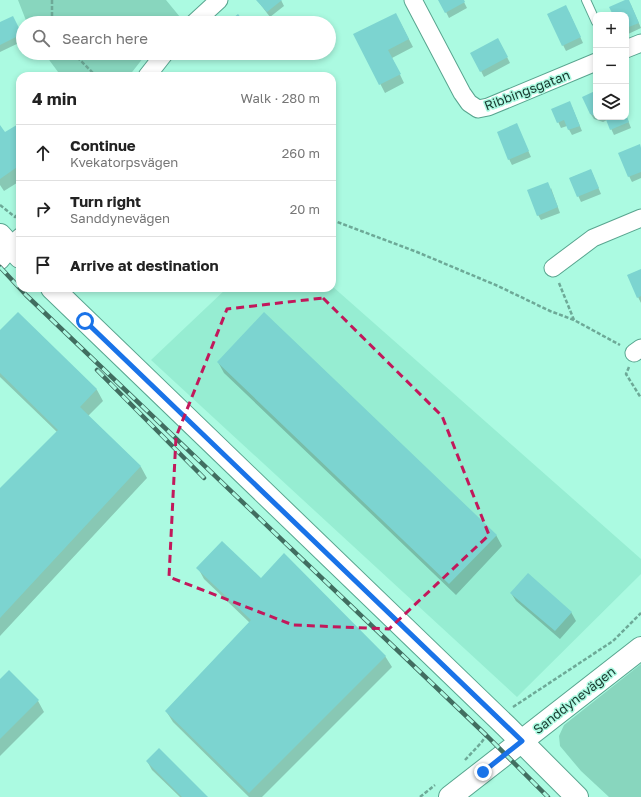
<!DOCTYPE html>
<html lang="en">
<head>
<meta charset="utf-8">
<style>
	body { margin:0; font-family:"Golos Text",sans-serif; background:#f6f6f6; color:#222 }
	.controls { position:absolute; right:12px; top:12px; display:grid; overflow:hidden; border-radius:8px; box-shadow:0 2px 6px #0003 }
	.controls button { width:36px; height:36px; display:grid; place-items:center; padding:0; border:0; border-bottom:1px solid #e0e0e0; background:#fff; color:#222; font:20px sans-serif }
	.stop { position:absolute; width:12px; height:12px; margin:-9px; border:3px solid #1a73e8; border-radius:50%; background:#fff }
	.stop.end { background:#1a73e8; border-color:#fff; box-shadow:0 1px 4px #0008 }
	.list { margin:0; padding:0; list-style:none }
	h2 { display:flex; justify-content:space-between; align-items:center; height:52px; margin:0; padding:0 16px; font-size:17px }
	h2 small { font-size:13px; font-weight:400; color:#767676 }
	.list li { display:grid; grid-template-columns:26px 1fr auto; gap:12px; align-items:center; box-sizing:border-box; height:56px; padding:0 16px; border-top:1px solid #e0e0e0 }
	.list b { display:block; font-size:15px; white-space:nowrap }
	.list p { margin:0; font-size:13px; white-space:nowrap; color:#767676 }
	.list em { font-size:13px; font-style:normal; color:#767676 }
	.icon { flex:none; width:22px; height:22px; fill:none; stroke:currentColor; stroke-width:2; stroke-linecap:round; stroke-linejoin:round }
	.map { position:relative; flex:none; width:641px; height:797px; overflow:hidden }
	.search { position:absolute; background:#fff; box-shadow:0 2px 6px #0003; left:16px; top:16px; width:320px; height:44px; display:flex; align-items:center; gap:10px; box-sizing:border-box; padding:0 14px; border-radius:22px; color:#767676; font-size:15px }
	.panel { position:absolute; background:#fff; box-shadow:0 2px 6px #0003; left:16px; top:72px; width:320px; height:220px; border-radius:12px }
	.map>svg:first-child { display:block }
</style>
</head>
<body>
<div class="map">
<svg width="641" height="797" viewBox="0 0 641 797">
	<rect width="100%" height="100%" fill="#abfae1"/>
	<path fill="#96edd2" d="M 332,286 L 641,559 L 641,574 L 517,697 L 151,360 L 227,288 L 332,288 Z"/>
	<path fill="#88d6be" d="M 18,0 L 166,0 L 180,17 L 174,23 L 27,23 Z
		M 44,53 L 147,53 L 129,76 L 61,76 Z
		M 641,664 L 641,797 L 609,797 L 581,771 L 560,746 L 559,736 L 564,725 Z"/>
	<path fill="#0003" d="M 257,0 L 281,0 L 284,6 L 270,17 Z
		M 440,0 L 463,0 L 467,8 L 449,18 Z
		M 627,0 L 628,0 L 631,5 L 641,28 L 626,35 L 626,15 L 614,15 Z
		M 569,12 L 583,43 L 566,51 L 548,15 Z
		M 15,22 L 23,38 L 23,41 L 0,52 L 0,23 Z
		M 400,22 L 413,47 L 392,58 L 404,83 L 385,93 L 355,35 Z
		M 501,45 L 510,63 L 484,77 L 481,71 Z
		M 596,94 L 596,117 L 626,117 L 626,115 L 631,128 L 614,135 L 607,120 L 603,122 L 594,119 L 590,113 Z
		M 572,107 L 582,131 L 572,135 L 567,126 L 561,128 L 552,109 Z
		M 20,124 L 20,181 L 4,191 L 0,185 L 0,126 L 5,134 Z
		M 519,130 L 531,157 L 512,165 L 509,159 Z
		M 641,149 L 641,178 L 632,182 L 629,176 Z
		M 591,170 L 601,194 L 581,202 L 570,178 Z
		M 551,188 L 560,213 L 541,220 L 538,215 Z
		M 641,270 L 641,303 L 638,297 Z
		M 18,313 L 97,390 L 103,401 L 88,416 L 141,467 L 147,478 L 0,636 L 0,489 L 57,432 L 0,377 L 0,332 Z
		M 218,362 L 496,535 L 502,546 L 456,595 L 224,373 Z
		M 198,568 L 261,579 L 385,656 L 392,667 L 262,797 L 249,797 L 173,722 L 166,711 L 250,623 L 204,579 Z
		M 511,593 L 571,612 L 576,621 L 560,639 L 516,601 Z
		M 9,671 L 38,701 L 44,712 L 0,756 L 0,680 Z
		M 147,761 L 206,797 L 180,797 L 152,770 Z"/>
	<path fill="#7cd4d0" d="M 256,0 L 282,0 L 267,12 Z
		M 438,0 L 464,0 L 465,2 L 445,13 Z
		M 625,0 L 629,0 L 639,23 L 626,28 L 626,15 L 613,15 L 609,7 Z
		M 566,5 L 581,37 L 562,46 L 547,14 Z
		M 396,13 L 409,39 L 388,50 L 401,74 L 379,85 L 353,34 Z
		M 238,14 L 245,23 L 227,23 Z
		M 13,16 L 22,34 L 0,45 L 0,22 Z
		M 498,38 L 508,57 L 480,72 L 470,53 Z
		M 595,91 L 596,92 L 596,116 L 590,114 L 582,97 Z
		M 570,101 L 580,126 L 568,130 L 564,120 L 557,123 L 551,109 Z
		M 605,117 L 627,117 L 629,122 L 610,130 Z
		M 20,123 L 20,165 L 0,179 L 0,125 L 5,132 Z
		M 517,123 L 529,151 L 508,160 L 497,132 Z
		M 640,144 L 641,148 L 641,172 L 628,177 L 618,153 Z
		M 591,169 L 599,188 L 577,197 L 569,178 Z
		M 548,182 L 558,207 L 537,216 L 527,190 Z
		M 641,269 L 641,296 L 637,298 L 627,275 Z
		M 18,312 L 97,389 L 80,407 L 141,466 L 0,618 L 0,488 L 58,430 L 0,373 L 0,330 Z
		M 264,312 L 497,535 L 449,584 L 217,362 Z
		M 222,541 L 261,578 L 284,553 L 386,656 L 249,793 L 165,711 L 251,620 L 196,568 Z
		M 528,573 L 572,612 L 555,631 L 510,593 Z
		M 9,670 L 39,700 L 0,739 L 0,679 Z
		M 159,748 L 208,797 L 182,797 L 146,761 Z"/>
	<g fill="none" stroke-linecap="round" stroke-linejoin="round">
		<defs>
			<path id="lane" d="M 586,0 L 596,22"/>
			<path id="street" d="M 413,0 L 462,93 L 469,103 L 478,109 L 488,107 L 596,62
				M 194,23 L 219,0
				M 626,49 L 641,43
				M 147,76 L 165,53
				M 0,261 L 20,237
				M 553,268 L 593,238 L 641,218
				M 634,353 L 641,348"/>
			<path id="secondary" d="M 0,235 L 20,257
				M 52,288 L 506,726 L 577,797
				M 450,797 L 641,648"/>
		</defs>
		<use href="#lane" stroke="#58a58f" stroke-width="10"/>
		<use href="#street" stroke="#58a58f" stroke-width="19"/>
		<use href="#secondary" stroke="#58a58f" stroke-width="24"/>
		<path stroke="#6da997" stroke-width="2.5" stroke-dasharray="4 2" stroke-linecap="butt" d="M 52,0 L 52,17 L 54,23
			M 73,53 L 96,76
			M 0,205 L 15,217 L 20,212
			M 332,220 L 417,252 L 498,286 L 550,311 L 574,320
			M 559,283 L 574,320 L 620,345
			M 629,367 L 626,374 L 641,398
			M 513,707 L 613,641 L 641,613
			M 465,760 L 481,743 L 488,733
			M 420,797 L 435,785"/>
		<use href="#lane" stroke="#fff" stroke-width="8"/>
		<use href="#street" stroke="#fff" stroke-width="17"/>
		<use href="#secondary" stroke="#fff" stroke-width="22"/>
		<defs>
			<path id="rail" d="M 0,267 L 26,295 L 486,735 L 548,797
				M 97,370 L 204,478"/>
		</defs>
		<use href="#rail" stroke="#416e60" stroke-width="4.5"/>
		<use href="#rail" stroke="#abfae1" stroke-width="3" stroke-dasharray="9" stroke-linecap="butt"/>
	</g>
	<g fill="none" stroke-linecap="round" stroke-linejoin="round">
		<path stroke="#1a73e8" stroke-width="5" d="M 85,321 L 522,741 L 483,772"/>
	</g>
	<path fill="none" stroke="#c2185b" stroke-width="3" stroke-dasharray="8 5" stroke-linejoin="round" d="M 323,298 L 442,416 L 489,535 L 389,629 L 293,625 L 169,577 L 176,437 L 227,309 Z"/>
	<g text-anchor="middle" stroke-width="3" stroke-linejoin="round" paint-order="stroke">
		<g font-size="13" fill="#17382e" stroke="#abfae1">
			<text transform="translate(527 90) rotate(-21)" y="5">Ribbingsgatan</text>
			<text transform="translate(574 700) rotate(-38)" y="5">Sanddynevägen</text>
		</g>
	</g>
</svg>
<div class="controls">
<button>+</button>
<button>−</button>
<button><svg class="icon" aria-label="layers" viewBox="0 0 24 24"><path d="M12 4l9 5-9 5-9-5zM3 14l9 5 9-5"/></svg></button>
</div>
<div class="stop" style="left:85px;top:321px"></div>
<div class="stop end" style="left:483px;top:772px"></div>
<div class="search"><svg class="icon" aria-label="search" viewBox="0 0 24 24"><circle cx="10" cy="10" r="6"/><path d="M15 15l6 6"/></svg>Search here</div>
<section class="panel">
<h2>4 min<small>Walk · 280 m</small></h2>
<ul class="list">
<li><svg class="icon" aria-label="ahead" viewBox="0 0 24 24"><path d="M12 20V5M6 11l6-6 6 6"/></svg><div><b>Continue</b><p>Kvekatorpsvägen</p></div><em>260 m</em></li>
<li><svg class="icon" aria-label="right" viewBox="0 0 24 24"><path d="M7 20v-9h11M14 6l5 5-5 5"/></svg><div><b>Turn right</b><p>Sanddynevägen</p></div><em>20 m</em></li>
<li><svg class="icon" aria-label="arrive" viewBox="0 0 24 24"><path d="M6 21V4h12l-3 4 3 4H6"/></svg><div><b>Arrive at destination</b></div></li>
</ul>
</section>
</div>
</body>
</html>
